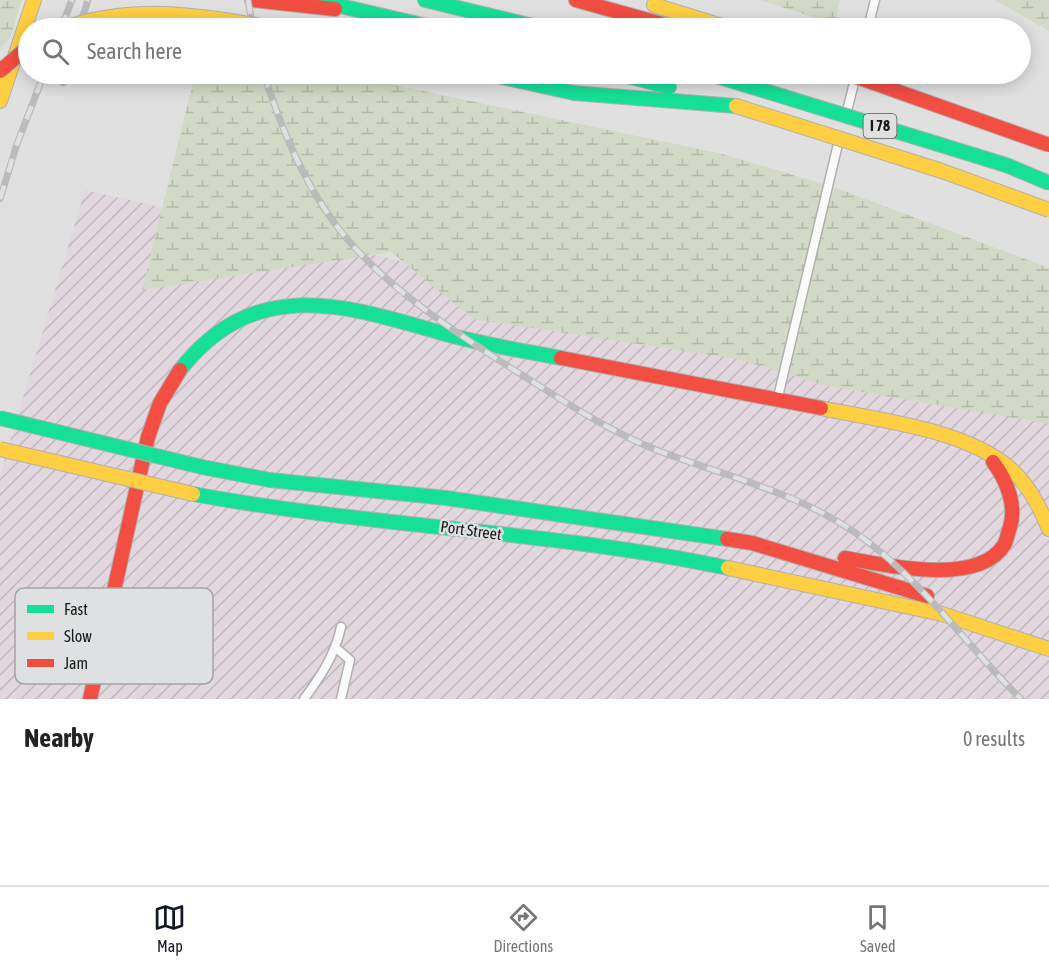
<!DOCTYPE html>
<html lang="en">
<head>
<meta charset="utf-8">
<style>
	body { margin:0; font-family:"Asap Condensed",sans-serif; background:#f2f2f2; color:#222 }
	.list { margin:0; padding:0; list-style:none }
	h2 { display:flex; justify-content:space-between; align-items:center; height:78px; margin:0; padding:0 24px; font-size:26px }
	h2 small { font-size:20px; font-weight:400; color:#767676 }
	.icon { flex:none; width:33px; height:33px; fill:none; stroke:currentColor; stroke-width:2; stroke-linecap:round; stroke-linejoin:round }
	.map { position:relative; flex:none; width:1049px; height:699px; overflow:hidden }
	.search { position:absolute; background:#fff; box-shadow:0 3px 15px #0003; left:18px; right:18px; top:18px; height:66px; display:flex; align-items:center; gap:15px; box-sizing:border-box; padding:0 21px; border-radius:33px; color:#767676; font-size:22px }
	.sheet { height:186px; background:#fff }
	nav { display:flex; justify-content:space-around; align-items:center; box-sizing:border-box; height:84px; border-top:2px solid #e0e0e0; background:#fff; font-size:16px; color:#767676 }
	nav a { display:grid; justify-items:center; gap:3px }
	nav .on { color:#111827 }
	.map>svg:first-child { display:block }
</style>
</head>
<body>
<div class="map">
<svg width="1049" height="699" viewBox="0 0 1049 699">
	<defs>
		<pattern id="industrial-furrows" width="10" height="10" patternUnits="userSpaceOnUse" patternTransform="scale(1.5)"><rect width="10" height="10" fill="#e2d7de"/><path d="M-1 1l2-2M0 10L10 0M9 11l2-2" fill="none" stroke="#c1b8be"/></pattern>
		<pattern id="wetland-marsh" width="20" height="14" patternUnits="userSpaceOnUse" patternTransform="scale(1.5)"><rect width="20" height="14" fill="#d2d9c6"/><path d="M1 5h8M5 5V1M11 12h8M15 12V8" fill="none" stroke="#b4baa9"/></pattern>
	</defs>
	<rect width="100%" height="100%" fill="#e0e0e0"/>
	<path fill="url(#industrial-furrows)" d="M 85,190 L 1049,407 L 1049,699 L 0,699 L 0,475 Z"/>
	<path fill="url(#wetland-marsh)" d="M 0,0 L 22,0 L 10,38 L 0,48 Z
		M 760,0 L 840,0 L 835,24 Z
		M 995,0 L 1049,0 L 1049,31 Z
		M 195,74 L 343,74 L 722,154 L 831,186 L 1049,268 L 1049,424 L 827,386 L 737,359 L 473,319 L 391,252 L 142,290 Z"/>
	<g fill="none" stroke-linecap="round" stroke-linejoin="round">
		<defs>
			<path id="lane" d="M 868,28 L 875,0
				M 847,111 L 854,83
				M 778,397 L 838,144
				M 336,648 L 350,660 L 341,699
				M 304,699 C 321,676 335,655 341,627"/>
			<path id="fast" d="M 315,0 L 435,28
				M 425,0 L 541,28
				M 489,74 L 574,93 L 736,106
				M 620,74 L 669,87
				M 180,370 C 257,272 350,307 449,335 C 486,345 524,351 561,358
				M 202,467 L 270,480 L 446,498 L 727,539
				M 193,494 C 370,527 552,531 728,568"/>
			<path id="slow" d="M 654,5 L 728,28
				M 0,101 L 34,0
				M 821,408 C 880,421 968,429 1013,471 C 1030,487 1040,508 1049,529
				M 728,568 L 942,614 L 1049,649"/>
			<path id="jam" d="M 252,0 L 335,9
				M 576,0 L 676,28
				M 561,358 L 821,408
				M 727,539 L 752,543 L 927,596
				M 845,558 C 884,565 978,587 1004,545 C 1007,540 1008,532 1010,527 C 1017,505 1006,479 993,462
				M 90,699 L 148,437 L 160,403 L 180,370"/>
		</defs>
		<use href="#lane" stroke="#b0b0b0" stroke-width="11"/>
		<use href="#fast" stroke="#b0b0b0" stroke-width="16"/>
		<use href="#slow" stroke="#b0b0b0" stroke-width="16"/>
		<use href="#jam" stroke="#b0b0b0" stroke-width="16"/>
		<use href="#lane" stroke="#fafafa" stroke-width="8"/>
		<use href="#fast" stroke="#16e098" stroke-width="14"/>
		<use href="#slow" stroke="#ffcf43" stroke-width="14"/>
		<use href="#jam" stroke="#f24e42" stroke-width="14"/>
		<defs>
			<path id="rail" d="M 248,0 L 253,28
				M 61,28 L 72,0
				M 79,28 L 88,0
				M 264,74 C 281,127 302,180 336,225 C 382,287 465,339 530,380 C 571,406 613,433 659,451 C 728,477 804,494 864,539 C 924,583 968,647 1021,699
				M 63,83 L 66,74
				M 0,199 L 17,144 L 44,74"/>
		</defs>
		<use href="#rail" stroke="#bbb" stroke-width="7"/>
		<use href="#rail" stroke="#dfe0e1" stroke-width="4.5" stroke-dasharray="14" stroke-linecap="butt"/>
		<defs>
			<path id="fast-bridge" d="M 710,74 L 1006,165 L 1049,183
				M 0,418 L 202,467"/>
			<path id="slow-bridge" d="M 65,28 C 134,4 202,15 272,28
				M 736,106 L 942,171 L 1049,210
				M 0,449 L 193,494"/>
			<path id="jam-bridge" d="M 0,71 L 28,47
				M 854,76 L 1049,145"/>
		</defs>
		<use href="#fast-bridge" stroke="#b0b0b0" stroke-width="16" stroke-linecap="butt"/>
		<use href="#slow-bridge" stroke="#b0b0b0" stroke-width="16" stroke-linecap="butt"/>
		<use href="#jam-bridge" stroke="#b0b0b0" stroke-width="16" stroke-linecap="butt"/>
		<use href="#fast-bridge" stroke="#16e098" stroke-width="14"/>
		<use href="#slow-bridge" stroke="#ffcf43" stroke-width="14"/>
		<use href="#jam-bridge" stroke="#f24e42" stroke-width="14"/>
	</g>
	<g text-anchor="middle" stroke-width="5" stroke-linejoin="round" paint-order="stroke">
		<rect fill="#dfe0e1" stroke="#545454" stroke-width="1.5" x="863.5" y="114" width="33" height="24" rx="4.5"/>
		<g font-size="15" font-weight="bold" fill="#181818">
			<text x="880" y="131">I 78</text>
		</g>
		<g font-size="16" fill="#181818" stroke="#dfe0e1">
			<text transform="translate(471 530) rotate(8)" y="6">Port Street</text>
		</g>
	</g>
	<rect x="15" y="588" width="198" height="96" rx="9" fill="#dfe0e1" stroke="#a3a4a5" stroke-width="1.5"/>
	<rect x="27" y="605" width="27" height="8" fill="#16e098"/>
	<rect x="27" y="632" width="27" height="8" fill="#ffcf43"/>
	<rect x="27" y="659" width="27" height="8" fill="#f24e42"/>
	<g font-size="16" fill="#181818">
		<text x="64" y="615">Fast</text>
		<text x="64" y="642">Slow</text>
		<text x="64" y="669">Jam</text>
	</g>
</svg>
<div class="search"><svg class="icon" aria-label="search" viewBox="0 0 24 24"><circle cx="10" cy="10" r="6"/><path d="M15 15l6 6"/></svg>Search here</div>
</div>
<section class="sheet">
<h2>Nearby<small>0 results</small></h2>
<ul class="list">
</ul>
</section>
<nav>
<a class="on"><svg class="icon" aria-label="map" viewBox="0 0 24 24"><path d="M3 6l6-2 6 2 6-2v14l-6 2-6-2-6 2zM9 4v14M15 6v14"/></svg>Map</a>
<a><svg class="icon" aria-label="directions" viewBox="0 0 24 24"><path d="M12 3l9 9-9 9-9-9zM9 14v-3h6M13 9l2 2-2 2"/></svg>Directions</a>
<a><svg class="icon" aria-label="saved" viewBox="0 0 24 24"><path d="M7 4h10v16l-5-4-5 4z"/></svg>Saved</a>
</nav>
</body>
</html>
